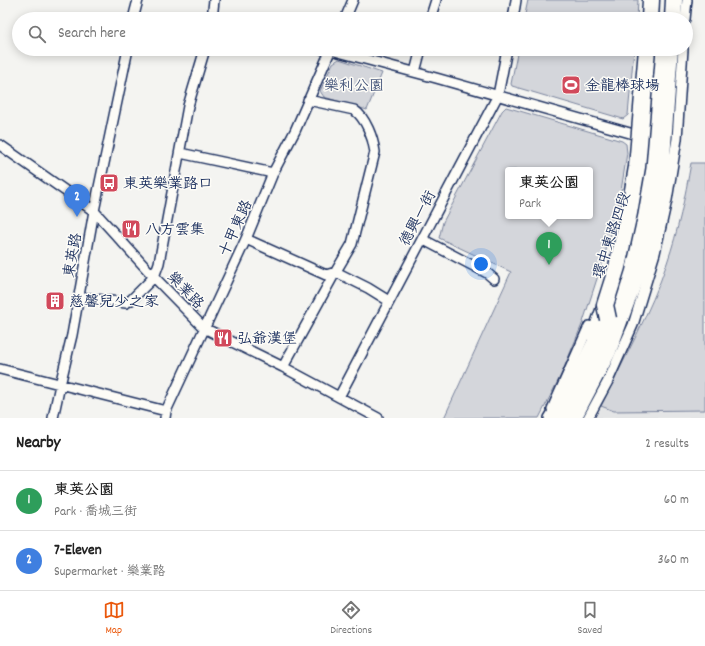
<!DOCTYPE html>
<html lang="en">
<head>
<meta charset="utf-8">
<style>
	body { margin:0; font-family:Dekko,"LXGW WenKai TC",sans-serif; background:#f6f6f6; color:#222 }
	.you { position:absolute; left:481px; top:264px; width:14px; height:14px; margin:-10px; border:3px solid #fff; border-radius:50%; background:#1a73e8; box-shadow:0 0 0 6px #1a73e833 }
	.badge { display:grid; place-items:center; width:26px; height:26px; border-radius:50%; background:#ea580c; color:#fff; font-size:13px; font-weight:700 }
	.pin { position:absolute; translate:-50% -33px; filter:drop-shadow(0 1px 2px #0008) }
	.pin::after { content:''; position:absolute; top:21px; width:14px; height:12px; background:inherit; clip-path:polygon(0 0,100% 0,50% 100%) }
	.popup { position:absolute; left:505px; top:167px; width:88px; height:52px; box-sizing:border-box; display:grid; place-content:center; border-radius:4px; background:#fff; filter:drop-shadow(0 1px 3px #0005); font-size:13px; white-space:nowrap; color:#767676 }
	.popup b { font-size:15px; color:#222 }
	.popup::after { content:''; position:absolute; left:50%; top:100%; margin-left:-8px; border:8px solid transparent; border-top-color:#fff }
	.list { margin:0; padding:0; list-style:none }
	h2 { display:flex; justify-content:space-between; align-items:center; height:52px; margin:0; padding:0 16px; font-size:17px }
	h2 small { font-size:13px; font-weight:400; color:#767676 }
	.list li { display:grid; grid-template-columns:26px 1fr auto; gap:12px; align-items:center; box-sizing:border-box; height:60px; padding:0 16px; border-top:1px solid #e0e0e0 }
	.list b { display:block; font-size:15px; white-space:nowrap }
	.list p { margin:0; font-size:13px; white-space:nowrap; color:#767676 }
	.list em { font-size:13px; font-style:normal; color:#767676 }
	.icon { flex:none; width:22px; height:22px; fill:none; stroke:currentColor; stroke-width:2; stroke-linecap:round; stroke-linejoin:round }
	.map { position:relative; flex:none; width:705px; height:418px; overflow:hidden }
	.search { position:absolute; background:#fff; box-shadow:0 2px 10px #0003; left:12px; right:12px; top:12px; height:44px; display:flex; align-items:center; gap:10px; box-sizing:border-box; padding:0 14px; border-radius:22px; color:#767676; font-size:15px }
	.sheet { height:172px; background:#fff }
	nav { display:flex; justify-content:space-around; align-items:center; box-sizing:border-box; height:56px; border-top:1px solid #e0e0e0; background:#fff; font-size:11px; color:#767676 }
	nav a { display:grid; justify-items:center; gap:2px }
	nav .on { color:#ea580c }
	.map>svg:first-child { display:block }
</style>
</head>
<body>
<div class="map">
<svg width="705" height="418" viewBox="0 0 705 418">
	<rect width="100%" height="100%" fill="#f4f4f1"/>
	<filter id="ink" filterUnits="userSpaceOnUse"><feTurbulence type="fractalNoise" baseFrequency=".025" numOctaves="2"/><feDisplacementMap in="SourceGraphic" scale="8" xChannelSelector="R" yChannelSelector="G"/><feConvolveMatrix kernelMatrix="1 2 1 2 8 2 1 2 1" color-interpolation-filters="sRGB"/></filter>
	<g filter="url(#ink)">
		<path fill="#e4e5e6" d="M 601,406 L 614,411 L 705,410 L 705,418 L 595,418 Z"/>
		<path fill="#d4d6db" stroke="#78829c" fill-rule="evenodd" d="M 528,0 L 638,0 L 637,19 L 524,19 Z
			M 518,49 L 634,49 L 628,115 L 623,119 L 512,86 L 511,84 Z
			M 339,59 L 382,73 L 367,110 L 324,97 L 320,91 L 333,63 Z
			M 506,107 L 622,141 L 626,144 L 627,153 L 618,210 L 604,257 L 583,322 L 561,375 L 539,418 L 444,418 L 511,272 L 439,238 L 443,222 L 502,111 ZM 508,170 L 590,170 L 590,216 L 508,216 Z
			M 691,163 L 705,163 L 705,410 L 614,411 L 601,406 C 623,361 651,311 667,263 C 678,231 685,197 691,163 Z"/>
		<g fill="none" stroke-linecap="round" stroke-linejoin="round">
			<defs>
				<path id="street" d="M 133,19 L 138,0
					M 212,19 L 214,0
					M 345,19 L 353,0
					M 430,19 L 436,0
					M 513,19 L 516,0
					M 685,19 L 687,0
					M 322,49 L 331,50 L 436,78 L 637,135
					M 415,72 L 421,49
					M 0,145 L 94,211 L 154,277 L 204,328 L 283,367 L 378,418
					M 180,153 L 273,173
					M 246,239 L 326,275 L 336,272 L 368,288 L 389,301
					M 422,239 L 487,273 L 494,279
					M 79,297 L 126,303 L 131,300 L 154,277 L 159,263 L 188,106 L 205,49
					M 591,336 L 603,303
					M 283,367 L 332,278 L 352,244 L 375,152 C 373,138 366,118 354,110 L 308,100
					M 0,369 L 166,411
					M 339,397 L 498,95 L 507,49
					M 552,409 L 589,326
					M 53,418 L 60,385 L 72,335 L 94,211 L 128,49
					M 165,418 L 166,411 L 246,239 L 273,173 L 295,131 L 331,49
					M 549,418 L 557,405
					M 588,418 L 608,381 L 633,325 L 655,253 L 667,200 L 677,139 L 683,49"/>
				<path id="highway" d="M 650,19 L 651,0
					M 673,19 L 674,0
					M 558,418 L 609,315 L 626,269 L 644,194 L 658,49
					M 573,418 L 608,351 L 645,252 L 652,223 L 661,171 L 670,49"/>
			</defs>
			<use href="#street" stroke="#1b2f5e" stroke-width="12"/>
			<use href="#highway" stroke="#1b2f5e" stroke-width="19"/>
			<use href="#street" stroke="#fdfcf7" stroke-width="9"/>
			<use href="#highway" stroke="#fdfcf7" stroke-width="16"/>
			<defs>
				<path id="highway-bridge" d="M 608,319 L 605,305 L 617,267 L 629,213 L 637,167 L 647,49"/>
			</defs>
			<use href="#highway-bridge" stroke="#1b2f5e" stroke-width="19" stroke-linecap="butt"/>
			<use href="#highway-bridge" stroke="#fdfcf7" stroke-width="16"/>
		</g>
	</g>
	<defs>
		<symbol id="stadium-square" viewBox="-11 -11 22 22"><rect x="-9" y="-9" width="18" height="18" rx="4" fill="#d1495b" stroke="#fdfcf7"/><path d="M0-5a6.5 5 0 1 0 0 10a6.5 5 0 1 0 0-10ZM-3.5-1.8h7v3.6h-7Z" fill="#fff"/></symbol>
		<symbol id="bus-square" viewBox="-11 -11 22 22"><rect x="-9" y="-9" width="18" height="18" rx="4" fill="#d1495b" stroke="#fdfcf7"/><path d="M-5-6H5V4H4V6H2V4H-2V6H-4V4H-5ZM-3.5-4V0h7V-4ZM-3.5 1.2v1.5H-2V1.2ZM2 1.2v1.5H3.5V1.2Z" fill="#fff"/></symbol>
		<symbol id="restaurant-square" viewBox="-11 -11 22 22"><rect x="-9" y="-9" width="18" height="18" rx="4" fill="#d1495b" stroke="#fdfcf7"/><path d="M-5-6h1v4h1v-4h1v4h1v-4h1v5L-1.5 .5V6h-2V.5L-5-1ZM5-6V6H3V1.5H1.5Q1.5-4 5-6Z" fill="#fff"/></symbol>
		<symbol id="building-square" viewBox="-11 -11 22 22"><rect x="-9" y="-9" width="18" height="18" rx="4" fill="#d1495b" stroke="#fdfcf7"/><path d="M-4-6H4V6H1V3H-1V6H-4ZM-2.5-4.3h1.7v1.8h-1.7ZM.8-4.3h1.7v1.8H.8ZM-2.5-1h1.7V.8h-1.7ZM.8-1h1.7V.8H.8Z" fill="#fff"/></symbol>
	</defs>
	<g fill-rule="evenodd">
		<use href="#stadium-square" x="560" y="74" width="22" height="22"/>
		<use href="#bus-square" x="98" y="172" width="22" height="22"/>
		<use href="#restaurant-square" x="120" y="218" width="22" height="22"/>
		<use href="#building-square" x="44" y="290" width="22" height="22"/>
		<use href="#restaurant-square" x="212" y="327" width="22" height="22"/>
	</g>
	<g text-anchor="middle" stroke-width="3" stroke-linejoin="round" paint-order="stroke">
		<g font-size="15" fill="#49597d" stroke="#fdfcf7">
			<text x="354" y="90">樂利公園</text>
		</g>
		<g font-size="15" fill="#1b2f5e" stroke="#fdfcf7" text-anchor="start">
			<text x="585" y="90">金龍棒球場</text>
			<text x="123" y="188">東英樂業路口</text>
			<text x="145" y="234">八方雲集</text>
			<text x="69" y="306">慈馨兒少之家</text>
			<text x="237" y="343">弘爺漢堡</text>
		</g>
		<g font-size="15" fill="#1b2f5e" stroke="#fdfcf7">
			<text transform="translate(417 218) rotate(-62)" y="5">德興一街</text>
			<text transform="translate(235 228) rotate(-66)" y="5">十甲東路</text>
			<text transform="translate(611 235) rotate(-72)" y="5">環中東路四段</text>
			<text transform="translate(72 255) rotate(-80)" y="5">東英路</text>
			<text transform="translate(186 290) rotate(46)" y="5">樂業路</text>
		</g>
	</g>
</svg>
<div class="you"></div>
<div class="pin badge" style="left:549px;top:265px;background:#2e9e5b">1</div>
<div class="popup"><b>東英公園</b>Park</div>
<div class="pin badge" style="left:77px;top:217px;background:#3f7fe0">2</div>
<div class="search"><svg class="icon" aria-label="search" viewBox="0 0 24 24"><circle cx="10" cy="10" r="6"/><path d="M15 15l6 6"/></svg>Search here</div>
</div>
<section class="sheet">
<h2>Nearby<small>2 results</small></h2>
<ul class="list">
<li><span class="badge" style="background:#2e9e5b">1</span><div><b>東英公園</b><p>Park · 喬城三街</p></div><em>60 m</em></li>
<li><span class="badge" style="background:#3f7fe0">2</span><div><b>7-Eleven</b><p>Supermarket · 樂業路</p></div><em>360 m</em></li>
</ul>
</section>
<nav>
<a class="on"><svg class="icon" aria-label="map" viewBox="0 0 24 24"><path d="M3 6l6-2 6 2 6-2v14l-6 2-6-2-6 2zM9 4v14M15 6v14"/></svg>Map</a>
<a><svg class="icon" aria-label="directions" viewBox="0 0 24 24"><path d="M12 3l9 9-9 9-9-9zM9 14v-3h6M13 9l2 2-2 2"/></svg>Directions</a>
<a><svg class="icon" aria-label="saved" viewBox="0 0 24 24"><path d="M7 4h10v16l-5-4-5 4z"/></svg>Saved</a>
</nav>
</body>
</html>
